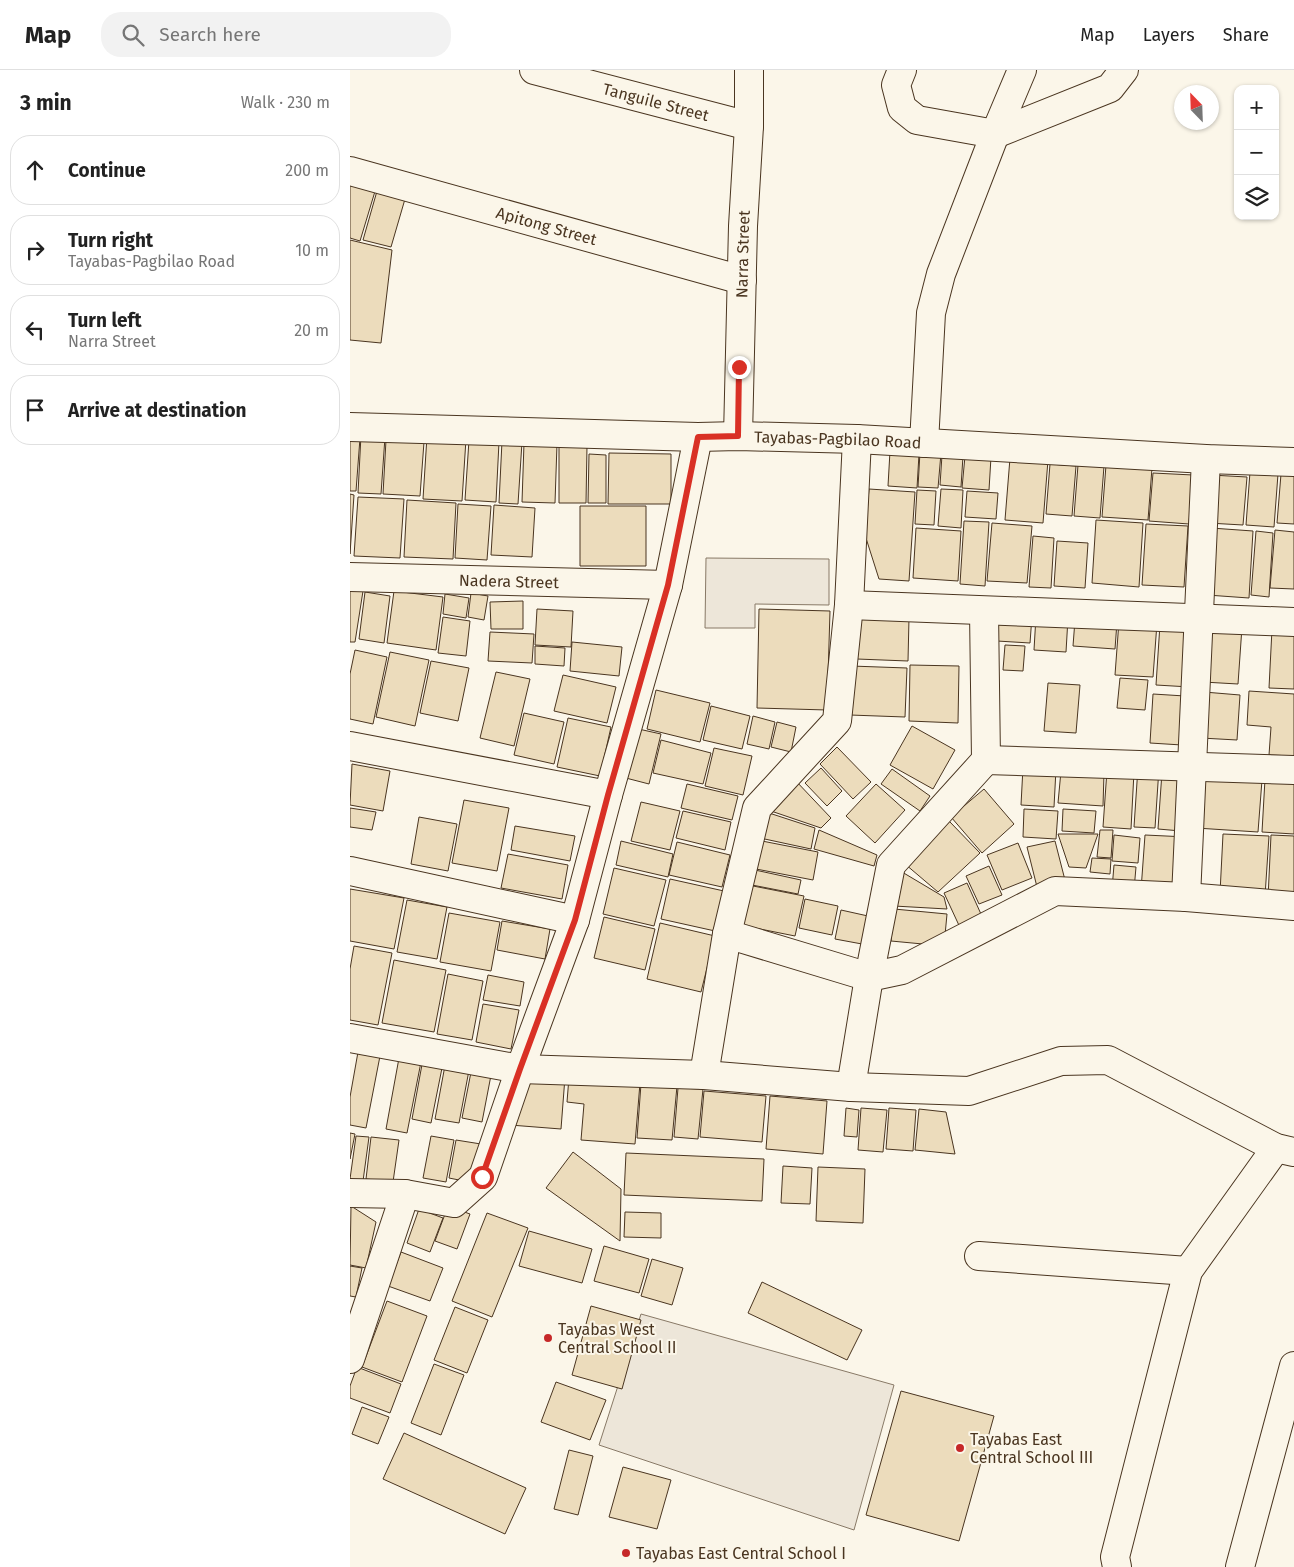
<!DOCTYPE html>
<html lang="en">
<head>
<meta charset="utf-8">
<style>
	body { margin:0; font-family:"Fira Sans",sans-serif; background:#f2f2f2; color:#222 }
	.controls { position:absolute; right:15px; top:15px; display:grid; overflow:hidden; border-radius:10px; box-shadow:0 1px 4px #0004 }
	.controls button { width:45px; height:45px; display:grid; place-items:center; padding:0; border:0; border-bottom:1px solid #e0e0e0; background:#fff; color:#222; font:25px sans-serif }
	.compass { position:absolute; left:824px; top:15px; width:45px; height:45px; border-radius:50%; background:#fff; box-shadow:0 1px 4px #0004; rotate:337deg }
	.stop { position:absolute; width:15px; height:15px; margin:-11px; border:4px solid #d93025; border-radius:50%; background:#fff }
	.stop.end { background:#d93025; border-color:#fff; box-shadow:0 1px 5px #0008 }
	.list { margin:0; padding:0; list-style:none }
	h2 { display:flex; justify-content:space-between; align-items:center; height:65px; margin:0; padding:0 20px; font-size:21px }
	h2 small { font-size:16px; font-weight:400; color:#767676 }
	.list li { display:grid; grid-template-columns:32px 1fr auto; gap:15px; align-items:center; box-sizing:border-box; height:70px; margin:0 10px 10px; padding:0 10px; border:1px solid #e0e0e0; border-radius:20px }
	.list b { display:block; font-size:19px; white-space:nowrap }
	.list p { margin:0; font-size:16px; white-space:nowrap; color:#767676 }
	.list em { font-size:16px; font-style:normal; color:#767676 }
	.icon { flex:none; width:28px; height:28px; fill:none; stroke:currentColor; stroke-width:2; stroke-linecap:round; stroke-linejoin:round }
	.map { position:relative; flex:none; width:944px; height:1497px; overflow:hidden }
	header { display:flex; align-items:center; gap:30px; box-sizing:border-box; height:70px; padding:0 25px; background:#fff; border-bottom:1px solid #e0e0e0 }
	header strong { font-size:24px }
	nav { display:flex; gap:28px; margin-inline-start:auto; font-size:18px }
	.search { width:350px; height:45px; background:#f2f2f2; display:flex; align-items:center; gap:12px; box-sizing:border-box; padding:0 18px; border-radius:20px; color:#767676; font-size:19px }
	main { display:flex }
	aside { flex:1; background:#fff }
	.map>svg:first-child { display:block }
</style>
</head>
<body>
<header>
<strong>Map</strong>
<div class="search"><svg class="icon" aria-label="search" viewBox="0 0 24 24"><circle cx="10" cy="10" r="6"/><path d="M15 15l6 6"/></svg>Search here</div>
<nav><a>Map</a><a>Layers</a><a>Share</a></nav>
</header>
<main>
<aside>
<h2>3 min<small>Walk · 230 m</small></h2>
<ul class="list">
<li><svg class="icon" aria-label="ahead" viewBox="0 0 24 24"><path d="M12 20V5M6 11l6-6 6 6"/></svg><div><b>Continue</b></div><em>200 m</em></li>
<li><svg class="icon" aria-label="right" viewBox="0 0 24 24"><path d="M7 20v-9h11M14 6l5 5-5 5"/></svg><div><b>Turn right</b><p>Tayabas-Pagbilao Road</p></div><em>10 m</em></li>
<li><svg class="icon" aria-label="left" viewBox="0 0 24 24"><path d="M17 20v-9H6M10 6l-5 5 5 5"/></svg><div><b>Turn left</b><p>Narra Street</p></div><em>20 m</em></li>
<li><svg class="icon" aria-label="arrive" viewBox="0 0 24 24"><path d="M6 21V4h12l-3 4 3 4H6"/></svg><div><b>Arrive at destination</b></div></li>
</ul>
</aside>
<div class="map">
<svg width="944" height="1497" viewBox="0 0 944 1497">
	<rect width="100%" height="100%" fill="#fbf6e9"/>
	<path fill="#ede6d9" stroke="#887966" d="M 356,488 L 479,489 L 479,535 L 405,534 L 405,558 L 355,558 Z
		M 291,1244 L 544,1315 L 504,1460 L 249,1375 Z"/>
	<path fill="#ecdcbc" stroke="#4a3520" d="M 0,111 L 26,118 L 10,171 L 0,168 Z
		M 27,121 L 55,129 L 41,177 L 13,170 Z
		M 0,170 L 42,180 L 31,273 L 0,270 Z
		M 11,365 L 35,367 L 31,424 L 8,423 Z
		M 77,366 L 116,369 L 112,431 L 73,429 Z
		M 0,367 L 10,368 L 6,421 L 0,421 Z
		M 36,370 L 74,372 L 70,426 L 33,424 Z
		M 119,370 L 149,372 L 146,432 L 115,430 Z
		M 152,371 L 172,372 L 168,434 L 149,433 Z
		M 174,373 L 207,374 L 205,433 L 172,432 Z
		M 209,376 L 237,376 L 236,433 L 209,433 Z
		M 540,381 L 569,384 L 567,418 L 538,416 Z
		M 570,382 L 591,383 L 588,418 L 568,417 Z
		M 259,383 L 321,384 L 321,434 L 258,434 Z
		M 239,384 L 256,385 L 256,433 L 238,433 Z
		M 592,385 L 613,386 L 611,417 L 590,415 Z
		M 615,386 L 641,387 L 639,420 L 612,418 Z
		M 660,388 L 698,390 L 693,453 L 655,450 Z
		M 700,394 L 726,396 L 722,446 L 696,444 Z
		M 728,395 L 754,396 L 750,448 L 724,446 Z
		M 756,395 L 802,398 L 798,450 L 752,447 Z
		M 900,402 L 928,404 L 924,457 L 896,455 Z
		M 803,403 L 843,405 L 839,454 L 799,451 Z
		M 931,404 L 944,405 L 944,454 L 927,453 Z
		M 861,405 L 897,407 L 893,455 L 858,453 Z
		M 519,419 L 565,422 L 559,511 L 529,509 L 515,465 Z
		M 591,419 L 613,420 L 611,458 L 588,456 Z
		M 567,420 L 586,421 L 584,455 L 565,454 Z
		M 617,421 L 648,423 L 646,449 L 615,447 Z
		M 0,424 L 4,425 L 0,484 Z
		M 8,427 L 54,429 L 50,488 L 4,486 Z
		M 57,430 L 106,433 L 103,489 L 54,487 Z
		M 108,434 L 141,436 L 137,490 L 105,488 Z
		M 144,435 L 185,438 L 182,487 L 141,485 Z
		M 230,436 L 296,436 L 296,496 L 230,496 Z
		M 746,450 L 793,453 L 789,517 L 742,513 Z
		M 614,451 L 639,452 L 635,516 L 610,514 Z
		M 642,453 L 682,456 L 677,513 L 637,511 Z
		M 796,454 L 838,456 L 834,517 L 792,515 Z
		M 566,458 L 611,461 L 608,511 L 563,508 Z
		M 861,458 L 903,461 L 899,528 L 857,525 Z
		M 925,460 L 944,462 L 944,519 L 920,518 Z
		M 906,461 L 923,463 L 919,527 L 901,525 Z
		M 683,466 L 704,468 L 701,518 L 679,517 Z
		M 707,471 L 738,473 L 735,518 L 704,516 Z
		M 0,520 L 13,521 L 5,572 L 0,572 Z
		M 44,521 L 93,527 L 86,580 L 37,573 Z
		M 15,522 L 40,526 L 34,573 L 9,569 Z
		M 121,523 L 138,526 L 134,550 L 118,547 Z
		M 95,524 L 119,528 L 116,548 L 93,544 Z
		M 173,531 L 173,559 L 141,559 L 140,532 Z
		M 187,539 L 223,541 L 221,577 L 185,575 Z
		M 409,539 L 480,541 L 477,640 L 407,638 Z
		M 649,544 L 682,546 L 680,573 L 647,571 Z
		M 686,546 L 718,548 L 716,582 L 684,580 Z
		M 93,547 L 120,551 L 116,586 L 88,583 Z
		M 508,547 L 559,548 L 558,591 L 507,589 Z
		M 725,550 L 767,552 L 765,579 L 723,576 Z
		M 769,551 L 807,553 L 803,607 L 765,605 Z
		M 810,554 L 844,556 L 840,617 L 806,615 Z
		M 857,555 L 892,557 L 888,614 L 853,612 Z
		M 922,559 L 944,561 L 944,619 L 919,618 Z
		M 140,562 L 184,564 L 182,593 L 138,591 Z
		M 222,572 L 272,577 L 269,606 L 220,601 Z
		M 655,575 L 675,576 L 673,601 L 653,600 Z
		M 185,576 L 215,578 L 214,596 L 185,594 Z
		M 5,580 L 37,587 L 23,654 L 0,649 L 0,604 Z
		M 40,582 L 79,590 L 65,656 L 26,647 Z
		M 81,591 L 119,598 L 108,651 L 70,643 Z
		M 560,595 L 609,596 L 608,653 L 559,651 Z
		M 501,596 L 557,598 L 555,647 L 500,645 Z
		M 146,602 L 180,609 L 164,676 L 130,668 Z
		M 213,605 L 266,617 L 257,653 L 204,641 Z
		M 770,608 L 798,610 L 795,640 L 767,638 Z
		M 698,613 L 730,615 L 726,663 L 694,661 Z
		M 306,620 L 360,633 L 350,672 L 297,659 Z
		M 899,621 L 944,624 L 944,686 L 919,685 L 921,657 L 897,655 Z
		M 854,622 L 890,625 L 887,670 L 851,668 Z
		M 803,624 L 835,626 L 832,675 L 800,673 Z
		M 361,636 L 400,646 L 392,679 L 353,670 Z
		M 174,643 L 214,652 L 204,694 L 164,685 Z
		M 403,646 L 425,652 L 419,679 L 397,674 Z
		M 218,648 L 261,657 L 250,706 L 207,697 Z
		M 427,652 L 446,657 L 441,682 L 421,677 Z
		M 562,656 L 605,680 L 583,719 L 540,695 Z
		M 284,658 L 311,664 L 299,714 L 272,707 Z
		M 311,670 L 361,683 L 353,714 L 303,703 Z
		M 487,677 L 521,712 L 503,729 L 470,694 Z
		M 364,678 L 402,686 L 393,725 L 355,716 Z
		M 2,694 L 40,701 L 33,741 L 0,735 Z
		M 673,697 L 706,699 L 704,737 L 671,735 Z
		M 788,697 L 809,698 L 805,758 L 784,757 Z
		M 471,698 L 492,721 L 477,736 L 455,713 Z
		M 542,699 L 580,726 L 570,741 L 531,714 Z
		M 757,700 L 784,702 L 781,759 L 753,757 Z
		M 711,701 L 754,703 L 753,736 L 708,733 Z
		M 812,702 L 834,703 L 831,761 L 808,759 Z
		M 849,706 L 912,710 L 908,762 L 846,758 Z
		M 915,709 L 944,710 L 944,764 L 912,762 Z
		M 445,710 L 481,748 L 471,758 L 418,740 Z
		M 337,714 L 388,726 L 382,750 L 331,738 Z
		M 526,714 L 555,740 L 525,773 L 496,746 Z
		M 634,719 L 664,754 L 632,783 L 601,747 Z
		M 114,730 L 159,738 L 147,801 L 102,793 Z
		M 291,732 L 330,741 L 320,780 L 281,771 Z
		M 0,738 L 26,742 L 22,760 L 0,757 Z
		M 674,739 L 708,741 L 706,769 L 673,767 Z
		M 713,739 L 746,741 L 744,763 L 712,761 Z
		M 333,741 L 381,752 L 375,780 L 326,768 Z
		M 416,742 L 465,758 L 461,779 L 410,768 Z
		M 69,747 L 107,754 L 98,801 L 61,794 Z
		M 599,751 L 630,783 L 588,822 L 555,794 Z
		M 165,756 L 225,766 L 220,791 L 161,780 Z
		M 469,760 L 527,785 L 524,796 L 464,779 Z
		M 750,760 L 763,760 L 761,788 L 747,787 Z
		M 708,764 L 748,764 L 736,798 L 719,797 Z
		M 873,764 L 919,766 L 915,826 L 870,823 Z
		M 764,765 L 790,768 L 788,793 L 762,791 Z
		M 795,765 L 837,767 L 833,823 L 791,820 Z
		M 921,765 L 944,766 L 944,829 L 918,828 Z
		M 271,771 L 323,784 L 318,807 L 266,795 Z
		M 412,771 L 468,782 L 463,810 L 406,799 Z
		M 705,771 L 716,814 L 688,821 L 677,777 Z
		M 327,772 L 380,785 L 372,817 L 319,805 Z
		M 668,773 L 682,808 L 652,820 L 637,785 Z
		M 158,784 L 218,795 L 212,829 L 151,818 Z
		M 742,788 L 761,789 L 760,804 L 740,802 Z
		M 764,795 L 786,797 L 784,820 L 762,819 Z
		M 639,796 L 652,825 L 629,834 L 616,806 Z
		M 264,798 L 316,810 L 304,856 L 253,844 Z
		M 547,799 L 594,827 L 597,839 L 544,836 Z
		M 405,800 L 451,810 L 448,824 L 402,815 Z
		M 320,809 L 374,821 L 365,861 L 311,849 Z
		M 617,813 L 635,853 L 613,864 L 594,823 Z
		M 398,815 L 454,826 L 445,866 L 390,855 Z
		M 0,819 L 54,828 L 44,879 L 0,871 Z
		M 455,829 L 488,836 L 482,865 L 449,858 Z
		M 57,830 L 97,837 L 87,889 L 47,882 Z
		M 544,839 L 597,844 L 594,876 L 541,871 Z
		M 491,840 L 518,846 L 512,874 L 485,869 Z
		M 99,843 L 150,852 L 141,901 L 90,892 Z
		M 254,847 L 305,859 L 295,900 L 244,888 Z
		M 152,851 L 200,859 L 195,889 L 147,880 Z
		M 310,853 L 365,866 L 351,922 L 297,909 Z
		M 4,876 L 42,883 L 28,955 L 0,950 L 0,899 Z
		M 44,890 L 96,900 L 84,962 L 32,953 Z
		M 98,904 L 133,911 L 122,970 L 87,964 Z
		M 138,905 L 174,912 L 170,936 L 133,930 Z
		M 133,934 L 169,940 L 161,979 L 126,972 Z
		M 8,982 L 30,986 L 16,1058 L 0,1055 L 0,1027 Z
		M 49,988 L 71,992 L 57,1063 L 36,1059 Z
		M 73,989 L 93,993 L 81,1053 L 62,1049 Z
		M 96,990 L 120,995 L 109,1053 L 85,1049 Z
		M 122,997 L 142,1000 L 132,1052 L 112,1048 Z
		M 182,1004 L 215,1007 L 211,1059 L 160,1055 Z
		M 219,1007 L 290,1013 L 285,1074 L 231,1070 L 234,1034 L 217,1032 Z
		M 291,1014 L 327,1016 L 322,1070 L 287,1068 Z
		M 328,1018 L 353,1019 L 348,1069 L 324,1067 Z
		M 354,1021 L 416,1026 L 412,1072 L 350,1067 Z
		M 420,1026 L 477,1031 L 473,1084 L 416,1079 Z
		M 496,1038 L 509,1040 L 507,1067 L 494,1066 Z
		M 511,1038 L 537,1040 L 533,1082 L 508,1080 Z
		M 539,1038 L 566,1040 L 563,1081 L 536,1079 Z
		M 569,1039 L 596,1042 L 605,1084 L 565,1080 Z
		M 0,1063 L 5,1064 L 0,1089 Z
		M 6,1066 L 19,1067 L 13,1111 L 0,1109 Z
		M 81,1066 L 104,1070 L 96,1112 L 73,1108 Z
		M 21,1067 L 49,1070 L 43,1112 L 16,1109 Z
		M 106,1070 L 131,1074 L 124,1113 L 99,1108 Z
		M 223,1082 L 271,1119 L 270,1171 L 196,1118 Z
		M 276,1083 L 414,1089 L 412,1131 L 274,1125 Z
		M 433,1096 L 462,1098 L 460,1134 L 431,1133 Z
		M 468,1097 L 515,1099 L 513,1153 L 466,1151 Z
		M 1,1136 L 26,1152 L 16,1198 L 0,1195 Z
		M 98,1136 L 120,1144 L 107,1179 L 85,1171 Z
		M 69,1139 L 93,1148 L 80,1182 L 57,1173 Z
		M 275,1142 L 311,1143 L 311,1168 L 274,1167 Z
		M 137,1143 L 178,1158 L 142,1247 L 102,1231 Z
		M 179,1161 L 242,1179 L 232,1213 L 169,1196 Z
		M 254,1176 L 299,1189 L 289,1223 L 244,1211 Z
		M 51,1182 L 93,1198 L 80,1231 L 38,1216 Z
		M 302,1189 L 333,1198 L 322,1235 L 291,1226 Z
		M 0,1196 L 12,1198 L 6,1227 L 0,1226 Z
		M 412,1212 L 512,1260 L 497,1290 L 398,1243 Z
		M 37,1231 L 77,1246 L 52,1312 L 12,1297 Z
		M 241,1236 L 291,1250 L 272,1319 L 222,1305 Z
		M 105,1237 L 138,1250 L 117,1303 L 84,1290 Z
		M 84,1294 L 114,1305 L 91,1365 L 61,1353 Z
		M 7,1297 L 51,1314 L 40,1343 L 0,1328 L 0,1316 Z
		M 206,1312 L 256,1330 L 240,1370 L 191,1352 Z
		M 551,1321 L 644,1346 L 609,1471 L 516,1445 Z
		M 12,1337 L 39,1347 L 28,1374 L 2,1364 Z
		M 54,1363 L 176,1418 L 155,1464 L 33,1409 Z
		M 219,1380 L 243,1386 L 228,1445 L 204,1439 Z
		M 273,1397 L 321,1410 L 307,1459 L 259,1447 Z"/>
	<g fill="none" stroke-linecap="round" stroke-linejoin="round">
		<defs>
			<g id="minor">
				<path id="s1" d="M 184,0 L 399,56"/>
				<path d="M 552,0 L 546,15 L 552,38 L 567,50 L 645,64 L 760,18 L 774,0"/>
				<path id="s2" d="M 0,101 L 392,210"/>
				<path id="s3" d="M 388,366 L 393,156 L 399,56 L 399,0"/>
				<path d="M 574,373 L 581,243 L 591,204 L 645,64 L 672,0"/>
				<path id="s4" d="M 0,507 L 318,515"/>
				<path d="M 499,535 L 944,552"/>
				<path d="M 0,676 L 258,725"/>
				<path d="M 636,690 L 944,700"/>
				<path d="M 0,801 L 225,850"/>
				<path d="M 836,827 L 856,389"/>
				<path d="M 377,864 L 519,907 L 552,900 L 705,821 L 836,827 L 944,836"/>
				<path d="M 0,968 L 170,999 L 354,1005 L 501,1017 L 619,1021 L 711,991 L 758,990 L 926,1078 L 944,1082"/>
				<path d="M 354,1005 L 377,864 L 407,738 L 487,651 L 499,535 L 507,369"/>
				<path d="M 501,1017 L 519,907 L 541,795 L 636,690 L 634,541"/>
				<path d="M 0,1123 L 55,1124 L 104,1133 L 133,1107 L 170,999 L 225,850 L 258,725 L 318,515 L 348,367"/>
				<path d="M 629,1186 L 838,1201"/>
				<path d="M 0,1289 L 55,1124"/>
				<path d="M 767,1497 L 765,1487 L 838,1201 L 926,1078"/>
				<path d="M 890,1497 L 944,1296"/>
			</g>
			<g id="major">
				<path id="s5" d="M 0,357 L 348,367 L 388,366 L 507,369 L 856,389 L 944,392"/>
			</g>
		</defs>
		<use href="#minor" stroke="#4a3520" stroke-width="30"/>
		<use href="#major" stroke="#4a3520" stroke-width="30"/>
		<use href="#minor" stroke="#fbf6e9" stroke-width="28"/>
		<use href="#major" stroke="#fbf6e9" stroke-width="28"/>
	</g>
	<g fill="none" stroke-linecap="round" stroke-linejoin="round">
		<path stroke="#d93025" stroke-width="6" d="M 132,1107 L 170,999 L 225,850 L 258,725 L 318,515 L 348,367 L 388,366 L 389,297"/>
	</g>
	<g fill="#c62828" stroke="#fbf6e9" stroke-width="2">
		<circle cx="198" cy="1268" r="5"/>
		<circle cx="610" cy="1378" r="5"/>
		<circle cx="276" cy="1483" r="5"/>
	</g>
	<g text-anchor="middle" stroke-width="4" stroke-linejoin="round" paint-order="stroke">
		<g font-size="16" fill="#4a3520" stroke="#fbf6e9">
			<text dy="6" stroke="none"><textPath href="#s1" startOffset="126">Tanguile Street</textPath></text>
			<text dy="6" stroke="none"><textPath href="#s2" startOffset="204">Apitong Street</textPath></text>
			<text dy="6" stroke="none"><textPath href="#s3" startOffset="182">Narra Street</textPath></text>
			<text dy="6" stroke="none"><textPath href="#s5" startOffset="488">Tayabas-Pagbilao Road</textPath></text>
			<text dy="6" stroke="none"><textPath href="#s4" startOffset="159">Nadera Street</textPath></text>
		</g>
		<g font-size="16" fill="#4a3520" stroke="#fbf6e9" text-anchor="start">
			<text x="208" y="1265">Tayabas West<tspan x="208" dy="18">Central School II</tspan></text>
			<text x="620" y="1375">Tayabas East<tspan x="620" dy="18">Central School III</tspan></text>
			<text x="286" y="1489">Tayabas East Central School I</text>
		</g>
	</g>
</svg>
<div class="controls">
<button>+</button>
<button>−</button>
<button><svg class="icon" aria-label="layers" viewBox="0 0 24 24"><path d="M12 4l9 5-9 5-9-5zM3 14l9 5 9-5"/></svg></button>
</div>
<svg class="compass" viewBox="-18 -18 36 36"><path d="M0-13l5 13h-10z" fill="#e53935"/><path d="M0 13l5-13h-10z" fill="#767676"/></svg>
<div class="stop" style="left:132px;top:1107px"></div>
<div class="stop end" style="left:389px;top:297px"></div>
</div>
</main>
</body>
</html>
